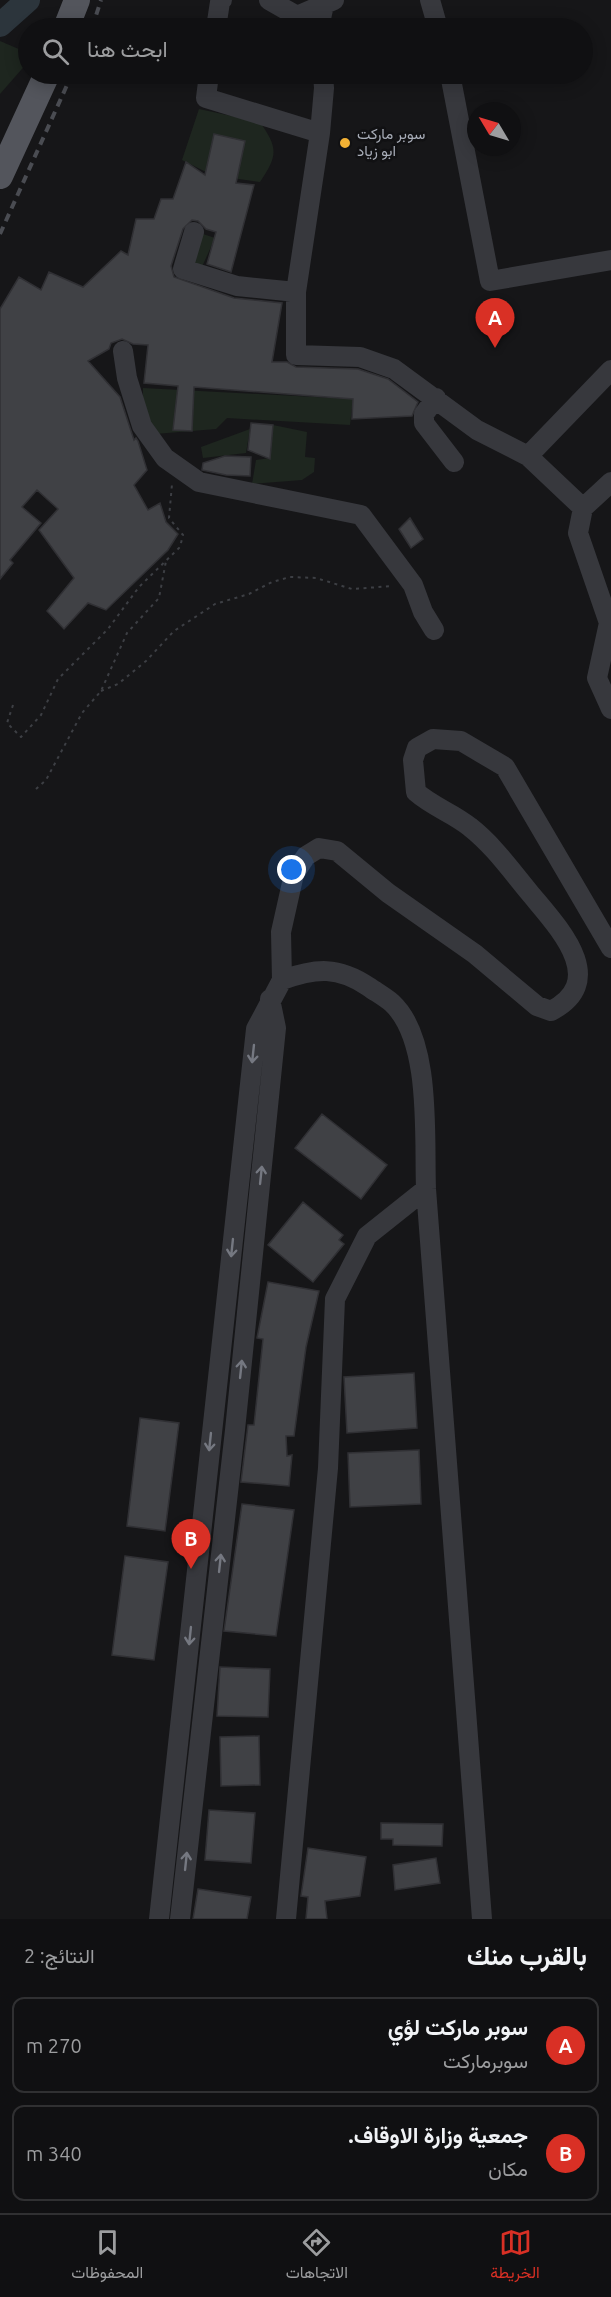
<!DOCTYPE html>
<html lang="ar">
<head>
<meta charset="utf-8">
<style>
	body { margin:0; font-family:Ubuntu,Vazirmatn,sans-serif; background:#19191b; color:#f1f3f6; direction:rtl }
	.compass { position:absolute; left:467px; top:102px; width:54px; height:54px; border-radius:50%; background:#101012; box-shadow:0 3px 15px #0003; rotate:308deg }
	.you { position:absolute; left:292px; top:870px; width:21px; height:21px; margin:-15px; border:4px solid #fff; border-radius:50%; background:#1a73e8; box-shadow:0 0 0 9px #1a73e833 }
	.badge { display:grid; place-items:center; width:39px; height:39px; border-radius:50%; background:#d93025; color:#fff; font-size:20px; font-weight:700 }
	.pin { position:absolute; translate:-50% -50px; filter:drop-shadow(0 2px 3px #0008) }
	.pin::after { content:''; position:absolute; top:32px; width:21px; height:18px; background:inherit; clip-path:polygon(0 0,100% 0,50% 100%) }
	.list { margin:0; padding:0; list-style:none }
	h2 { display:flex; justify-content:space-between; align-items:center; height:78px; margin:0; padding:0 24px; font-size:26px }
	h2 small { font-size:20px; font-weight:400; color:#9c9d9f }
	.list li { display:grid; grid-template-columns:39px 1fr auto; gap:18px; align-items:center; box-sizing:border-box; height:96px; margin:0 12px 12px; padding:0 12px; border:2px solid #303032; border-radius:12px }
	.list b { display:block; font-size:22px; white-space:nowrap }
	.list p { margin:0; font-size:20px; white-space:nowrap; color:#9c9d9f }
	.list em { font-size:20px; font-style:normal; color:#9c9d9f }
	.icon { flex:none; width:33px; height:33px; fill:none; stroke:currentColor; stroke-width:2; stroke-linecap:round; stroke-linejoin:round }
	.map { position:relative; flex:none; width:611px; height:1919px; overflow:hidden; direction:ltr }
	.search { position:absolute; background:#101012; box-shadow:0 3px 15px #0003; left:18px; right:18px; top:18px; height:66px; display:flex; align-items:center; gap:15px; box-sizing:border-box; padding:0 21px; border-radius:33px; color:#9c9d9f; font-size:22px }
	.sheet { height:294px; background:#101012 }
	nav { display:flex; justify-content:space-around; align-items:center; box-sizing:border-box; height:84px; border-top:2px solid #303032; background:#101012; font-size:16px; color:#9c9d9f }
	nav a { display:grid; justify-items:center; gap:3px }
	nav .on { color:#d93025 }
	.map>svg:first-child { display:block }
</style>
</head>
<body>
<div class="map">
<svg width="611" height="1919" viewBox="0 0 611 1919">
	<rect width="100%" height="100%" fill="#161618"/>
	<path fill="#1e261f" d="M 0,41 L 28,53 L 28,62 L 0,94 Z
		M 199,109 L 260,122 C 278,148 278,155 260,182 L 212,175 L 182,160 Z
		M 200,233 L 215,238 L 201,269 L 191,263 Z
		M 143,388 L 353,399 L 350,425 L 227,418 L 216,429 L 155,434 L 143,410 Z
		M 273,425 L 307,432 L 305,457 L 315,458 L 314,472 L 302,480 L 252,484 L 256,460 L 270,458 Z
		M 250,429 L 246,453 L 203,458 L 201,447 Z"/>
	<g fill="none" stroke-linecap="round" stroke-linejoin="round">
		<path stroke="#2c353c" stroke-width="24" d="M 0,25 L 28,0"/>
	</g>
	<path fill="#404145" stroke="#303034" stroke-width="1.5" d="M 214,134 L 245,141 L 236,183 L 254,185 L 231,272 L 207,264 L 216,232 L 206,229 L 198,221 L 192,220 L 183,229 L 171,266 L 174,277 L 234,298 L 282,303 L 272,362 L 287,362 L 296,367 L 358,369 L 388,379 L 418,402 L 412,416 L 352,419 L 353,399 L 194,387 L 192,431 L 173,430 L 178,386 L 144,383 L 148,345 L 133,344 L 122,339 L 111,343 L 109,349 L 88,361 L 120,397 L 134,440 L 136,438 L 138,441 L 147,470 L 134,485 L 148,510 L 160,503 L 166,522 L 178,534 L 168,550 L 106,610 L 88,603 L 64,629 L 47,611 L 74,578 L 39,530 L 58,509 L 37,490 L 22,507 L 41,523 L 10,560 L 13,563 L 0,579 L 0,309 L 19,277 L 41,290 L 49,272 L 83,287 L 121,251 L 128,255 L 136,219 L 154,219 L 161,199 L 173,199 L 186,162 L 205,175 Z
		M 251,423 L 273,425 L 270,459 L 248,450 Z
		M 225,456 L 251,457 L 250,476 L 226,475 L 202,470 L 203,463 Z
		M 410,518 L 423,539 L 411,548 L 399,529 Z
		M 322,1114 L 387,1165 L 361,1199 L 295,1148 Z
		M 303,1202 L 343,1235 L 339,1240 L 344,1244 L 313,1282 L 268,1245 Z
		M 268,1282 L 319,1291 L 306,1347 L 294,1436 L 286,1436 L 287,1456 L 292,1455 L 289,1486 L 241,1482 L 248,1425 L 254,1425 L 263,1339 L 257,1338 Z
		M 414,1373 L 417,1428 L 347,1433 L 344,1377 Z
		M 140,1418 L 179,1423 L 165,1531 L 127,1526 Z
		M 419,1450 L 421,1504 L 350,1507 L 348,1453 Z
		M 242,1504 L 294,1510 L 276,1636 L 224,1631 Z
		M 125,1556 L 168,1562 L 154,1660 L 112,1655 Z
		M 220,1667 L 270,1669 L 268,1717 L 217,1716 Z
		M 259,1736 L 260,1785 L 221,1786 L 220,1737 Z
		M 209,1810 L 255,1813 L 251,1863 L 205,1860 Z
		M 381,1823 L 443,1824 L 442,1846 L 393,1845 L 393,1839 L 381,1839 Z
		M 308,1848 L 366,1857 L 360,1896 L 325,1901 L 327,1919 L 306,1919 L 308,1897 L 301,1896 Z
		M 436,1858 L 440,1883 L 395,1890 L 393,1865 Z
		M 198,1889 L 251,1897 L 247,1919 L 193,1919 Z"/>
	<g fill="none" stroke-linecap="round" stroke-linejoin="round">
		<path stroke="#3d3f44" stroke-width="2" stroke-dasharray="3 4.5" stroke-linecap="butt" d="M 101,691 L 118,684 L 146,661 L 174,631 L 215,604 L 249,594 L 272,582 L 290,577 L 316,578 L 352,589 L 393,586
			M 13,705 L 7,723 L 21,737 L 41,715 L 58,679 L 108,629 L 139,587 L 180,547 L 183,535 L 169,518 L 172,484
			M 36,789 L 46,780 L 82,713 L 101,691 L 127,633 L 159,598 L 166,561"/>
		<path stroke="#37383d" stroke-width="20" d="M 269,0 L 297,16 L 334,0
			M 430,0 L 438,28
			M 216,28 L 220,2 L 222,0
			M 319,28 L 325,0
			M 209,74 L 206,98 L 320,133
			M 323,74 L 324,88 L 320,133 L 296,292 L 296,355 L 360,357 L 394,369 L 477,430 L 528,456 L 583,508 L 578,533 L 609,623 L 597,678 L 611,709
			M 450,74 L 490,281 L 611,260
			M 194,232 L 183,269 L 237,286 L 296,292
			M 123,351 L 127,378 L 142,426 L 165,458 L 199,482 L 361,515 L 413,585 L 423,612 L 434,630
			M 436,398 L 424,414 L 424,423 L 454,462
			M 528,456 L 611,370
			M 583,508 L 611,482
			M 282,980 C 316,968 338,966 369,987 C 376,992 385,997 392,1003 C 432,1040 424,1138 426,1189 L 482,1919
			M 159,1919 L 256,1029 L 282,980 L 281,932 L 294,874 L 306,856 L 319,848 L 337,851 L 388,893 L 475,954 L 537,1006 L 551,1011 C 611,980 556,925 529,892 C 510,869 493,845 470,827 C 453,813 433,807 416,792 L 413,760 L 417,748 L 433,739 L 461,741 L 505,767 L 611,948
			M 180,1919 L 235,1430 L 276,1028 L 270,999
			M 286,1919 L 328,1468 L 335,1299 L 367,1236 L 426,1189"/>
		<path stroke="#53555c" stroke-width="26" d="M 66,28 L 77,0
			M 0,176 L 47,74"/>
		<path stroke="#4a4c52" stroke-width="4" stroke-dasharray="8 6" stroke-linecap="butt" d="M 92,28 L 101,0
			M 0,234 L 72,74"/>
	</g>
	<defs><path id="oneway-shaft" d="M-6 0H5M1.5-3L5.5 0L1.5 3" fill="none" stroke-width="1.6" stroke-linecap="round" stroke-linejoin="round" transform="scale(1.5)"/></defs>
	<g stroke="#757881">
		<use href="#oneway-shaft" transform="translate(253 1054) rotate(96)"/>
		<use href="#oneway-shaft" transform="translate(261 1175) rotate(-84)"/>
		<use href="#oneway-shaft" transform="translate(232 1248) rotate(96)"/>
		<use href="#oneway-shaft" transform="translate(241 1369) rotate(-84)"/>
		<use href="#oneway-shaft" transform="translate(210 1442) rotate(96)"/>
		<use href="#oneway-shaft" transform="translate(220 1563) rotate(-84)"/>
		<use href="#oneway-shaft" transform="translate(190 1636) rotate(96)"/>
		<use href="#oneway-shaft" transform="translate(186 1861) rotate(-84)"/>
	</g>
	<circle fill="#f2b134" stroke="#111113" stroke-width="2" cx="345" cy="143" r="6"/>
	<g text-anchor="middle" stroke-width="5" stroke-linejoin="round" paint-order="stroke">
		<g font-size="15" fill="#a8adb8" stroke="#111113" text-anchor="start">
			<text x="357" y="139">سوبر ماركت<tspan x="357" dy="17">ابو زياد</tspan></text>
		</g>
	</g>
</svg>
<svg class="compass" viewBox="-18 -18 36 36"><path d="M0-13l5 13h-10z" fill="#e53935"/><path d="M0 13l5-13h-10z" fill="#9c9d9f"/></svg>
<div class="you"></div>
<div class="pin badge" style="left:495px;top:348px">A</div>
<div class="pin badge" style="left:191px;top:1569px">B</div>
<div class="search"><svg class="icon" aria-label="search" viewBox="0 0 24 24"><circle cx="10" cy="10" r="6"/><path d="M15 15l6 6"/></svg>ابحث هنا</div>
</div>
<section class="sheet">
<h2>بالقرب منك<small>النتائج: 2</small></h2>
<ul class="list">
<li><span class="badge">A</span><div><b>سوبر ماركت لؤي</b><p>سوبرماركت</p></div><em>270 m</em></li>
<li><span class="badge">B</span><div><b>جمعية وزارة الاوقاف.</b><p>مكان</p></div><em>340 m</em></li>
</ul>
</section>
<nav>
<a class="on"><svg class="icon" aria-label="map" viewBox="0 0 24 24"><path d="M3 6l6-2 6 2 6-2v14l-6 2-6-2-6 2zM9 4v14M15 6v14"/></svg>الخريطة</a>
<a><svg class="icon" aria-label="directions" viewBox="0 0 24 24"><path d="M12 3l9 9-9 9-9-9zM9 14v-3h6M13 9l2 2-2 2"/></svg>الاتجاهات</a>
<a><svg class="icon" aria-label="saved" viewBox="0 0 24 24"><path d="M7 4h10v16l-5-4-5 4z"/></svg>المحفوظات</a>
</nav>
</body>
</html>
